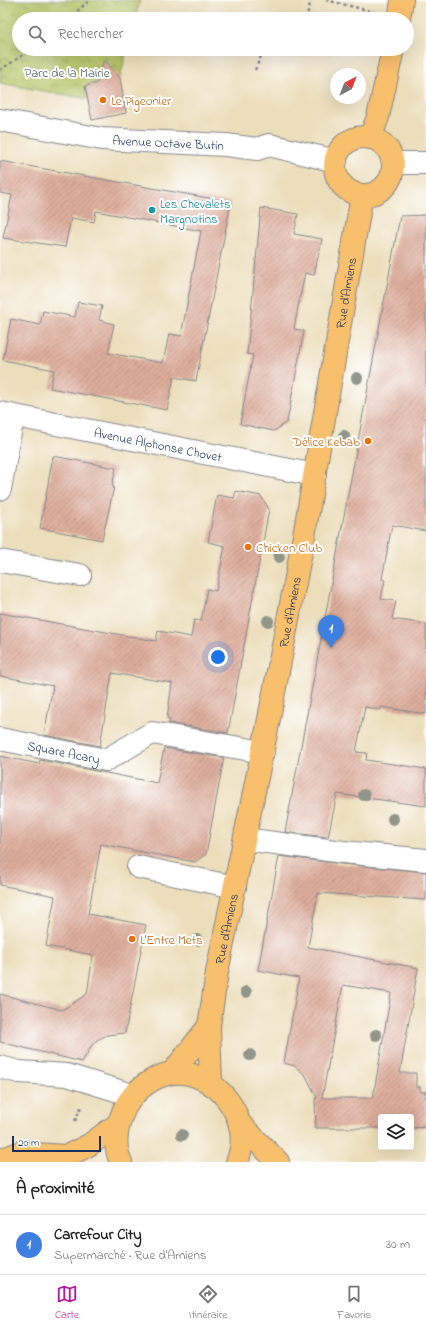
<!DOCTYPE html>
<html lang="fr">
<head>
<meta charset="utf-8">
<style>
	body { margin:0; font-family:"Indie Flower",sans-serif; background:#f2f2f2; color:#222 }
	.controls { position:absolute; right:12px; bottom:12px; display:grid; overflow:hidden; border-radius:4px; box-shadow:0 4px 16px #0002 }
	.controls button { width:36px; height:36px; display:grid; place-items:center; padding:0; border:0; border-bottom:1px solid #e0e0e0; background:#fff; color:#222; font:20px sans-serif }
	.compass { position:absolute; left:330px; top:68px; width:36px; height:36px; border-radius:50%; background:#fff; box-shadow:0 4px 16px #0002; rotate:42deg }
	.scale { position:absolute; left:12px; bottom:10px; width:89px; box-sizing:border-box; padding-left:4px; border:2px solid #1b2f5e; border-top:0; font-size:11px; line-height:14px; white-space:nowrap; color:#1b2f5e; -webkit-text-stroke:3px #fff; paint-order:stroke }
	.you { position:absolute; left:218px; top:657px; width:14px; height:14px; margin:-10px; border:3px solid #fff; border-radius:50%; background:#1a73e8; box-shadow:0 0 0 6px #1a73e833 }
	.badge { display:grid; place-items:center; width:26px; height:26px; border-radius:50%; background:#b5179e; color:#fff; font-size:13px; font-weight:700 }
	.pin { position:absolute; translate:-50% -33px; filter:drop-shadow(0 1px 2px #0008) }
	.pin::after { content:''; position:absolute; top:21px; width:14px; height:12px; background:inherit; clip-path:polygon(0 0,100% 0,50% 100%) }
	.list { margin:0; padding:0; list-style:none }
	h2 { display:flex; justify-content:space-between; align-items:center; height:52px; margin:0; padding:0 16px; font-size:17px }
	h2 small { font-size:13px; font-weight:400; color:#767676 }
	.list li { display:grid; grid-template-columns:26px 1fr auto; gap:12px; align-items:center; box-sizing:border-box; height:60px; padding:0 16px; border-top:1px solid #e0e0e0 }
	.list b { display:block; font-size:15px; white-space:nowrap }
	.list p { margin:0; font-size:13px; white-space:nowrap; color:#767676 }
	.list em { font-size:13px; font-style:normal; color:#767676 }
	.icon { flex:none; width:22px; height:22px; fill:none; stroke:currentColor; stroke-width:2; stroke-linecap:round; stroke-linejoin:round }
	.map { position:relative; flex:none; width:426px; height:1162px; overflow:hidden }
	.search { position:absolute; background:#fff; box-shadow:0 4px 16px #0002; left:12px; right:12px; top:12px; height:44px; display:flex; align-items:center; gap:10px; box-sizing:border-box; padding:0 14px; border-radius:22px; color:#767676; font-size:15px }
	.sheet { height:112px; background:#fff }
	nav { display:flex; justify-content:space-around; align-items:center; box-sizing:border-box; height:56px; border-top:1px solid #e0e0e0; background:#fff; font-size:11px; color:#767676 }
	nav a { display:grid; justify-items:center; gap:2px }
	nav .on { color:#b5179e }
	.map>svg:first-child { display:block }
</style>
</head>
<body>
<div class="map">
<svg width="426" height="1162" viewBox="0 0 426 1162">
	<defs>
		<pattern id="park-crowns" width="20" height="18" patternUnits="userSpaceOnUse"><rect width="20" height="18" fill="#b5c568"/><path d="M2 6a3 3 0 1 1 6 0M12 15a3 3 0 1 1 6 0" fill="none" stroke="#92a059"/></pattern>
		<pattern id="building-hatch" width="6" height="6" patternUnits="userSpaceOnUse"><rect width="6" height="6" fill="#dead9b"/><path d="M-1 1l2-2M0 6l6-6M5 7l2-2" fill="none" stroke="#b38d82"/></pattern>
	</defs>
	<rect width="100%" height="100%" fill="#fff"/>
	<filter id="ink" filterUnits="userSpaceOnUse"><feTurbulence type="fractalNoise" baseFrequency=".025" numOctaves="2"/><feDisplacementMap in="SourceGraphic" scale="8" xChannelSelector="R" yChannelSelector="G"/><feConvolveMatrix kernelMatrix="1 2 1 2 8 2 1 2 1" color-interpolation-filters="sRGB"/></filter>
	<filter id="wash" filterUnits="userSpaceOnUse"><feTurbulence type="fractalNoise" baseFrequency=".012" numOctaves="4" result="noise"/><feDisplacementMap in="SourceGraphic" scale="16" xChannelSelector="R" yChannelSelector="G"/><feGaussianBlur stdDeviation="0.9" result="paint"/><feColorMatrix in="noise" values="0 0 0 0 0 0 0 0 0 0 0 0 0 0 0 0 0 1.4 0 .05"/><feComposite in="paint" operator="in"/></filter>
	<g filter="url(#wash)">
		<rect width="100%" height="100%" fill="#ecdebb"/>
		<path fill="url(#park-crowns)" stroke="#687a63" d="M 0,0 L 140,0 L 135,19 L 19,19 L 19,49 L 127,49 L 120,78 L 85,86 L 87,99 L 0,83 Z"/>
		<g id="blocks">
			<path fill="url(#building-hatch)" fill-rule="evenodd" d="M 104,59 L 120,78 L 126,113 L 92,120 L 85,86 L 97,83 Z
				M 0,161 L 231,202 L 196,381 L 174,377 L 167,410 L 50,388 L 54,370 L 3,360 L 11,319 L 40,325 L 43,311 L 75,317 L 78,302 L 102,306 L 99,320 L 114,324 L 108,353 L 163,363 L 169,334 L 181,336 L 201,231 L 96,211 L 94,222 L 71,218 L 65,247 L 3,238 L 12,195 L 0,193 Z
				M 261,208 L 298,214 L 294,234 L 322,239 L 314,275 L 305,273 L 298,307 L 294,329 L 304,331 L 287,422 L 274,431 L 240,424 L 253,355 L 247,354 Z
				M 426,215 L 426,531 L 392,525 L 382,579 L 385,580 L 381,599 L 396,601 L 392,619 L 426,624 L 426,714 L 381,707 L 381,710 L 365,707 L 356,752 L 367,753 L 366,760 L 426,769 L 426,806 L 337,794 L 328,837 L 285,832 L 400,216 Z
				M 53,456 L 116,468 L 112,486 L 114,487 L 102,540 L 40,528 Z
				M 236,491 L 261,496 L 269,509 L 228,733 L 169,723 L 170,719 L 167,718 L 172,683 L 112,673 L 100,746 L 44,735 L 53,686 L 0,676 L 0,613 L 156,641 L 158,631 L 191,637 L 194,620 L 201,621 L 207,589 L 216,591 L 225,546 L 208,542 L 217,495 L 234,498 Z
				M 164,748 L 224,758 L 206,854 L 195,862 L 101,844 L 88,914 L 146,925 L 125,1033 L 107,1035 L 97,1040 L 92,1045 L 82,1062 L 0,1042 L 0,994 L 62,1010 L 87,994 L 93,955 L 46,946 L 55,896 L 0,885 L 0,756 L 39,764 L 40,760 L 157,783 Z
				M 279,856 L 342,864 L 426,872 L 426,900 L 318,893 L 308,947 L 418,968 L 400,1073 L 416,1073 L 416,1087 L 420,1087 L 420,1092 L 426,1092 L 426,1127 L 411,1128 L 411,1117 L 381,1117 L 381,1128 L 316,1128 L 315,1098 L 317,1098 L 306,1076 L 295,1066 L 284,1063 L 299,978 L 258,970 ZM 343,985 L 391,993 L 373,1098 L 322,1098 Z"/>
		</g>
	</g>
	<g filter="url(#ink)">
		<use href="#blocks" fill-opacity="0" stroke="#84868c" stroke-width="1"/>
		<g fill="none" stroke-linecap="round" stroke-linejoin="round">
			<defs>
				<g id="minor">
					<path id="s1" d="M 0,120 L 102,139 L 226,145 L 257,149 L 269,145 L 336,161"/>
					<path d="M 393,163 L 426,163"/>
					<path id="s2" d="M 0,413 L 315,475"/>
					<path d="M 0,489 L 13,416"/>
					<path d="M 0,561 L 80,575"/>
					<path id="s3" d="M 0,739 L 106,760 L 152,733 L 263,752"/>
					<path d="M 245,839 L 343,852 L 426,860"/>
					<path d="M 138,867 L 235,887"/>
					<path d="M 0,1067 L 19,1072 L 67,1075 L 132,1095"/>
				</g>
				<g id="major">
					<path d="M 399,19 L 402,0"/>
					<circle cx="364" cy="166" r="29"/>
					<path d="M 370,138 L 378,117 L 393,49"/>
					<path d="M 172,1073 L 209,1026"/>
					<path id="s4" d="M 211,1084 L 209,1026 L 217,972 L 267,729 L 304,536 L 362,195"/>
					<path d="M 241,1125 L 278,1162"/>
					<path d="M 0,1160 L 19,1153 L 67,1156 L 89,1145 L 118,1124"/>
					<path d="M 121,1162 C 114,1149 116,1131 121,1117 C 130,1090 162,1065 193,1075 C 228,1087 252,1126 237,1162"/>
				</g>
			</defs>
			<use href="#minor" stroke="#84868c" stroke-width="24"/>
			<use href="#major" stroke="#84868c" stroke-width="24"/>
			<path stroke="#84868c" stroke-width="2.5" stroke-dasharray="3 3" stroke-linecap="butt" d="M 326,0 L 374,12
				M 68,19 L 90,0
				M 306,19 L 311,0
				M 0,70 L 32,49
				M 255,70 L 264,49
				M 75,1121 L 81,1107"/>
			<use href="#minor" stroke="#fff" stroke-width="22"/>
			<use href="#major" stroke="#f8bf6c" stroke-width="22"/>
		</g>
		<g fill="#92968a">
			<circle cx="357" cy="378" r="6"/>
			<circle cx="344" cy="436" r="6"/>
			<circle cx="279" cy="557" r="6"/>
			<circle cx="268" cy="621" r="6"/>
			<circle cx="364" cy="795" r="6"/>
			<circle cx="393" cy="819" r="6"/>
			<circle cx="197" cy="940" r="6"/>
			<circle cx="246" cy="992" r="6"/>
			<circle cx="376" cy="1035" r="6"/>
			<circle cx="250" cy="1055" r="6"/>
			<circle cx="182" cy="1135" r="6"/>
		</g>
	</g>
	<g fill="#e8710a" stroke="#fff" stroke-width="1.5">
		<circle cx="103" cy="100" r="4"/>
		<circle cx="368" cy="441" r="4"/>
		<circle cx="248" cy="547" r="4"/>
		<circle cx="132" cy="939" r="4"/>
	</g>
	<circle fill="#0f9aa8" stroke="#fff" stroke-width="1.5" cx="152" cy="210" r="4"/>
	<g text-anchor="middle" stroke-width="4" stroke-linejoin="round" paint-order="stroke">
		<g font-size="13" fill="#495c61" stroke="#fff">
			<text x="67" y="77">Parc de la Mairie</text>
		</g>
		<g font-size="13" fill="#c56008" stroke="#fff" text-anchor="start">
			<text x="111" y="105">Le Pigeonier</text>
			<text x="360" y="446" text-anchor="end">Délice Kebab</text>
			<text x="256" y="552">Chicken Club</text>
			<text x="140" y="944">L'Entre Mets</text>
		</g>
		<g font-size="13" fill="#1b2f5e" stroke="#fff">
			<text dy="5" stroke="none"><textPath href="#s1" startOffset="170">Avenue Octave Butin</textPath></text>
			<text dy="5" stroke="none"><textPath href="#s4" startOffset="804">Rue d'Amiens</textPath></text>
			<text dy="5" stroke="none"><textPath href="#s2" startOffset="161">Avenue Alphonse Chovet</textPath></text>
			<text dy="5" stroke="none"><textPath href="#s4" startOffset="480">Rue d'Amiens</textPath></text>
			<text dy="5" stroke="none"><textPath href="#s3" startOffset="65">Square Acary</textPath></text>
			<text dy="5" stroke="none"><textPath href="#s4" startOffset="157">Rue d'Amiens</textPath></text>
		</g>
		<g font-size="13" fill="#0d838f" stroke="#fff" text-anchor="start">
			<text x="160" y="208">Les Chevalets<tspan x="160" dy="15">Margnotins</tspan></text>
		</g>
	</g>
</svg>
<div class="controls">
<button><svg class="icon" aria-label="layers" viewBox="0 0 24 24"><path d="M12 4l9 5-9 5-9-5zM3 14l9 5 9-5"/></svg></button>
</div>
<svg class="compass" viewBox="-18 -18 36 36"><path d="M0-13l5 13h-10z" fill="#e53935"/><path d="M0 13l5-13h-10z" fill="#767676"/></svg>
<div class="scale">20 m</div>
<div class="you"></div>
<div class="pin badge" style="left:331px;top:648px;background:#3f7fe0">1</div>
<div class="search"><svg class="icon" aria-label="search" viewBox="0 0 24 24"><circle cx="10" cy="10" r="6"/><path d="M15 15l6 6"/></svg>Rechercher</div>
</div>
<section class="sheet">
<h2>À proximité<small></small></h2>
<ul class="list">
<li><span class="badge" style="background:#3f7fe0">1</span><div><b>Carrefour City</b><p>Supermarché · Rue d'Amiens</p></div><em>30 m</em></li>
</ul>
</section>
<nav>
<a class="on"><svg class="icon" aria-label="map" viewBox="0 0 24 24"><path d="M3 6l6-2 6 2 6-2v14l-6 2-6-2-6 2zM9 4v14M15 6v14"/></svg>Carte</a>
<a><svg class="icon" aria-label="directions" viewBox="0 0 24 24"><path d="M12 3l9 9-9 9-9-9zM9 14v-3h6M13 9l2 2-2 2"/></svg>Itinéraire</a>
<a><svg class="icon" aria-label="saved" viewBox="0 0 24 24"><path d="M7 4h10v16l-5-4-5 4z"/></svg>Favoris</a>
</nav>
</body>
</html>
